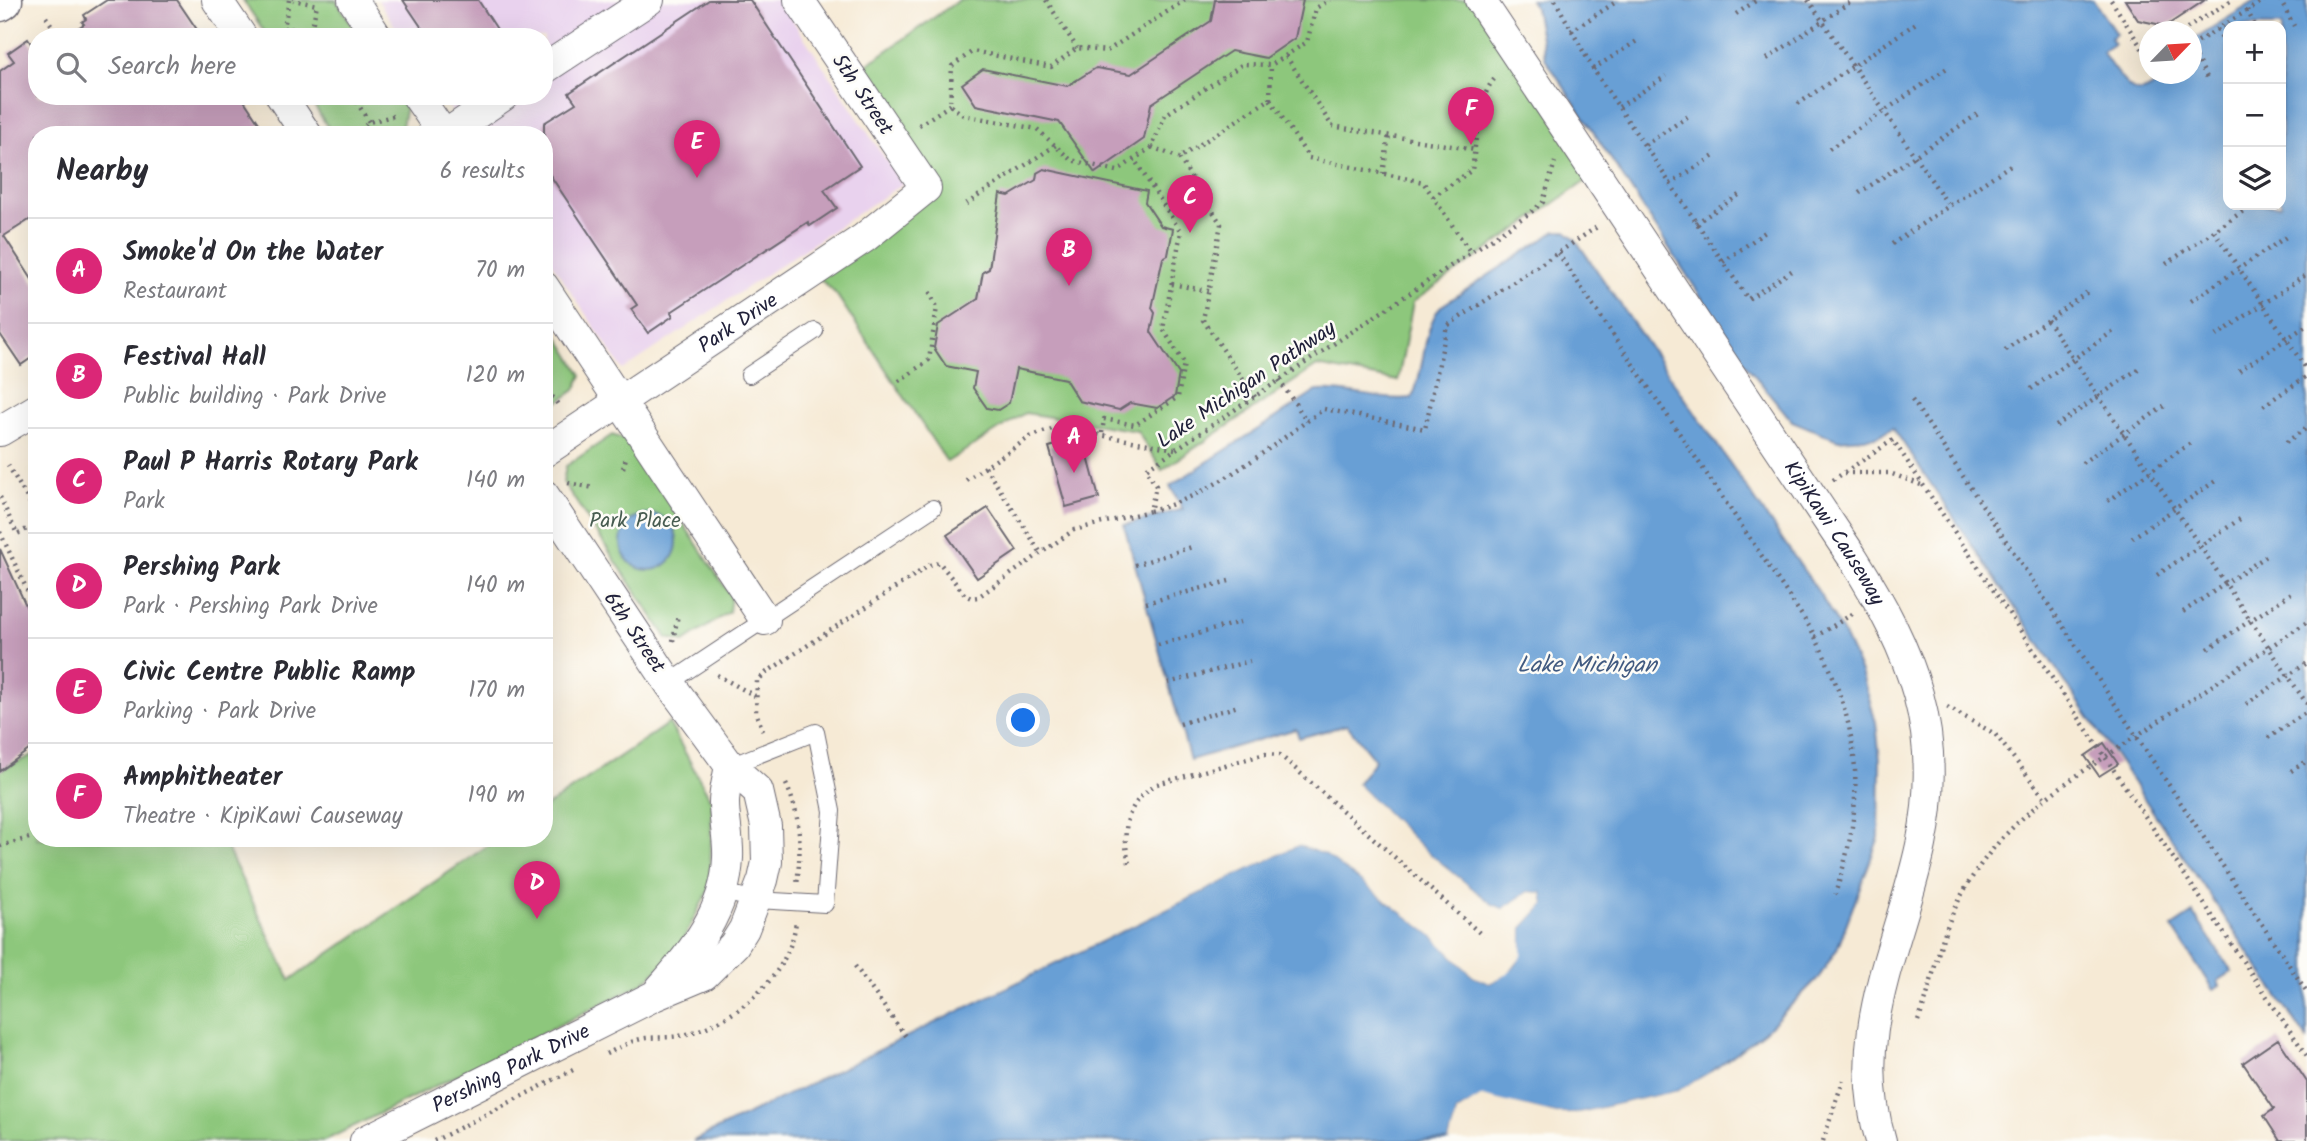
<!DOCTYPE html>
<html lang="en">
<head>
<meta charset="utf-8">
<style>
	body { margin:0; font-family:Kalam,sans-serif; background:#f2f2f3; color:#2b2b33 }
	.controls { position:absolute; right:21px; top:21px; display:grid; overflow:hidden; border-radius:14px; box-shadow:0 7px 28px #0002 }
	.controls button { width:63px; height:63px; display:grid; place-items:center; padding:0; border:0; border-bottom:2px solid #e1e1e2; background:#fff; color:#2b2b33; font:35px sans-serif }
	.compass { position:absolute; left:2139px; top:21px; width:63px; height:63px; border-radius:50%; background:#fff; box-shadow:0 7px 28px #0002; rotate:65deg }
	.you { position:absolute; left:1024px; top:721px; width:24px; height:24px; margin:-18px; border:5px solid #fff; border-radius:50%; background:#1a73e8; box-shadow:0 0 0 10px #1a73e833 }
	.badge { display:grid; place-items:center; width:46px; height:46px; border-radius:50%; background:#db2777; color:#fff; font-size:23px; font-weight:700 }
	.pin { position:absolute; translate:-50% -58px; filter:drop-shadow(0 2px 4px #0008) }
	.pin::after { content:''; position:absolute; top:37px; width:24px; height:21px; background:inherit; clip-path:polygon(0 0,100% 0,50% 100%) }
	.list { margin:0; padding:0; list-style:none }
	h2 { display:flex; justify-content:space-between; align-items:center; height:91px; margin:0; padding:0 28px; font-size:30px }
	h2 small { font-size:23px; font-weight:400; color:#7c7c81 }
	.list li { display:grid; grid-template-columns:46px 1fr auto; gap:21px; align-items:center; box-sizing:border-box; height:105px; padding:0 28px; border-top:2px solid #e1e1e2 }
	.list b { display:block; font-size:26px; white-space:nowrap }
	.list p { margin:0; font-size:23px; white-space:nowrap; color:#7c7c81 }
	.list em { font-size:23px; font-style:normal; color:#7c7c81 }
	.icon { flex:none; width:38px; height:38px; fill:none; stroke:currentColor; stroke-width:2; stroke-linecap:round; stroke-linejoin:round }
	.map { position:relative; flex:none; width:2307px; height:1141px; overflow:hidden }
	.search { position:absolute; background:#fff; box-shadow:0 7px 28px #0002; left:28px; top:28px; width:525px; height:77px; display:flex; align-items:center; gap:18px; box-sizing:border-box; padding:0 24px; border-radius:28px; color:#7c7c81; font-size:26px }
	.panel { position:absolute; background:#fff; box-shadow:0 7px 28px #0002; left:28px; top:126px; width:525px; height:721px; border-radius:28px }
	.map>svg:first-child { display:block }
</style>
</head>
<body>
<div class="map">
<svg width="2307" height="1141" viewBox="0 0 2307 1141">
	<rect width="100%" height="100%" fill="#fdfcf7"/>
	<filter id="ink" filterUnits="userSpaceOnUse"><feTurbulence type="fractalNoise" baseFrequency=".0143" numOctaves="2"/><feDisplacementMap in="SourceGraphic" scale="14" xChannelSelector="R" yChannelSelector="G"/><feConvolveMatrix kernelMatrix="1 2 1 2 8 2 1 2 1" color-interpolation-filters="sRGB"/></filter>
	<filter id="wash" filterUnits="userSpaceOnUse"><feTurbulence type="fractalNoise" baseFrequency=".00686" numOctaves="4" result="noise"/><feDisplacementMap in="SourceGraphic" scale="28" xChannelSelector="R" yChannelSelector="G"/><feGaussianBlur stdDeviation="1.57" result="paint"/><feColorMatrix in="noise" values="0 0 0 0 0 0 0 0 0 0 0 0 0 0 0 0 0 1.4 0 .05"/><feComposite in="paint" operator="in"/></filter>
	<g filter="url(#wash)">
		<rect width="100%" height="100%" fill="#f6ead5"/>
		<path fill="#e9d2ee" d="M 378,0 L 779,0 L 902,184 L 623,370 L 544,251 L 544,135 L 467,135 L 442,96 L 544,96 L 544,37 L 402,37 Z"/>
		<path fill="#8dc77b" stroke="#58745b" stroke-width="2" d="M 243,0 L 336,0 L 360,37 L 268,37 Z
			M 959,0 L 1478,0 L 1596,174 L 1413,302 L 1398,381 L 1317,366 L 1162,470 L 1137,431 L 1025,413 L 947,462 L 836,294 L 813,272 L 925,188 L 851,76 Z
			M 308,96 L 399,96 L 406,106 L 402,126 L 389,135 L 333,135 Z
			M 544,313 L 582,375 L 575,390 L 544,412 Z
			M 612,435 L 629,441 L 731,596 L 729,612 L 684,642 L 667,638 L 563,482 L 566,466 Z
			M 669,723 L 712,802 L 710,887 L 677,952 L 642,984 L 324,1141 L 0,1141 L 0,770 L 37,753 L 37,838 L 222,838 L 290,980 L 499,838 L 544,838 L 544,808 Z"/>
		<path fill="#679fd5" stroke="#446088" stroke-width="2" fill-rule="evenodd" d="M 1530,0 L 2093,0 L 2116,34 L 2110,38 L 2114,44 L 2102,52 C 2150,125 2138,74 2192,74 L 2192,65 L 2196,63 L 2192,56 L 2192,40 L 2257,0 L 2307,0 L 2307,1039 L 1893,428 L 1876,437 L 1838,440 L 1792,421 L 1745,364 L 1545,58 L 1535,8 ZM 2228,26 L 2281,26 L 2281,205 L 2228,205 Z
			M 1556,231 L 1566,231 L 1575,239 L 1818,591 L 1842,631 L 1861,672 L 1876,722 L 1880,760 L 1879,837 L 1837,949 L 1819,977 L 1764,1032 L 1711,1072 L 1678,1091 L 1574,1114 L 1557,1114 L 1482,1097 L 1457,1112 L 1449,1141 L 693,1141 L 1298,845 L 1325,854 L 1432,935 L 1473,976 L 1489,983 C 1520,969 1522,960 1522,928 L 1544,904 L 1542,893 L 1528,892 L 1503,909 L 1491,904 L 1421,847 L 1357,784 L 1375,760 L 1347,725 L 1299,738 L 1296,729 L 1190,760 L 1124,525 L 1183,509 L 1170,486 L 1317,391 C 1349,388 1379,402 1412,398 C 1426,368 1421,333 1440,307 Z
			M621 542a28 28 0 1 1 56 0a28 28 0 1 1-56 0Z
			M 2193,913 L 2232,972 L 2218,981 L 2220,986 L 2213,990 L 2172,927 Z"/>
		<path fill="#f6ead5" d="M 1357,784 L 1421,847 L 1491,904 L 1503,909 L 1528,892 L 1542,893 L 1544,904 L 1522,928 L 1522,956 L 1508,974 L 1489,983 L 1473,976 L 1432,935 L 1325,854 L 1298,845 L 689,1141 L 1298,841 L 1327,851 L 1434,933 L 1475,973 L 1489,979 L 1506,971 L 1519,955 L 1519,927 L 1536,909 L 1541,903 L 1539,896 L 1529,895 L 1503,912 L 1489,907 L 1418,849 L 1355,787 Z
			M 1711,1072 L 1714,1074 L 1679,1095 L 1575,1117 L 1556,1117 L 1483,1100 L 1460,1114 L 1452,1141 L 1449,1141 L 1457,1112 L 1482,1096 L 1557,1114 L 1574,1114 L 1678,1091 Z"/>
		<g id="blocks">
			<path fill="#c69ebb" d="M 107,0 L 177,0 L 202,37 L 64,37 L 84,24 L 82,22 L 86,19 L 84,15 Z
				M 403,0 L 478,0 L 502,37 L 428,37 Z
				M 709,0 L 750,0 L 860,166 L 824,190 L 837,208 L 810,226 L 808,222 L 671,312 L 673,316 L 648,333 L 631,309 L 637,305 L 544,166 L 544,123 L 576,103 L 569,93 Z
				M 1215,0 L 1303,0 L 1295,38 L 1266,58 L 1231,51 L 1151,104 L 1144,139 L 1095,173 L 1059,122 L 976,105 L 962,84 L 983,69 L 1067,86 L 1096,68 L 1131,74 L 1211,21 Z
				M 2125,0 L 2205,0 L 2166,26 L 2138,20 Z
				M 28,39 L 37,53 L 37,96 L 241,96 L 267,135 L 37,135 L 37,215 L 4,236 L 37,287 L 37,354 L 21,365 L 0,334 L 0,71 L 14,61 L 8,53 Z
				M 1044,169 L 1147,191 L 1145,202 L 1161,226 L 1173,229 L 1168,255 L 1163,258 L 1152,308 L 1155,313 L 1151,332 L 1179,374 L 1175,396 L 1157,408 L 1130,403 L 1119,410 L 1079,401 L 1065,379 L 1016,369 L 1009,403 L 998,410 L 987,408 L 973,388 L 976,372 L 946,366 L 934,348 L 938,325 L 978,299 L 983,272 L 989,269 L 1000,194 L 1009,196 L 1036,180 L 1037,173 Z
				M 1083,438 L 1099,498 L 1066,507 L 1049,447 Z
				M 988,508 L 1017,551 L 977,578 L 947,535 Z
				M 0,549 L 28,610 L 37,606 L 37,744 L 0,771 Z
				M 2104,743 L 2118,764 L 2099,776 L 2085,756 Z
				M 2278,1039 L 2307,1082 L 2307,1141 L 2280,1141 L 2264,1116 L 2274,1109 L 2243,1063 Z"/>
		</g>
	</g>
	<g filter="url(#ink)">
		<use href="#blocks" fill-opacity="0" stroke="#6c6871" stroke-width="2"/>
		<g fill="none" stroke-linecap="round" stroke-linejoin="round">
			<defs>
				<path id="service" d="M 749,375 L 815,331
					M 669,683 L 933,508
					M 722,892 L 757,900 L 825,904 L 832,811 L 816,732 L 730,766"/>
				<g id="minor">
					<path d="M 217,0 L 242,37"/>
					<path d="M 353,0 L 377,37"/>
					<path id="s1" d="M 1480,0 L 1853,558 C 1912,652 1945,732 1921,845 C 1899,948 1848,1032 1881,1141"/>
					<path d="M 544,69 L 649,0"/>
					<path d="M 281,96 L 307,135"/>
					<path d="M 417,96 L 444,135"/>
					<path d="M 445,135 L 503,96"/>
					<path d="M 544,287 L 765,620"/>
					<path d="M 0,431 L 37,409"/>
					<path id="s2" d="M 544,452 L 864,238 L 926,188 L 799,0"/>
					<path d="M 660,989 C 693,952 726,911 728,858 C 729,839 724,821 724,803 C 724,791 728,778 730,766"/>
					<path id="s3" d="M 365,1141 L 654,996 L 704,975 L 734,945 L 744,929 L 763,880 L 767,862 L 766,826 L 758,791 L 730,766 L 669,683 L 544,495"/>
				</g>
				<path id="primary" d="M 0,2 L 3,0"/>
			</defs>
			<use href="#service" stroke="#6c6871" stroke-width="18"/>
			<use href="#minor" stroke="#6c6871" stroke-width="32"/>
			<use href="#primary" stroke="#6c6871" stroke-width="41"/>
			<path stroke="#6c6871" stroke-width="4.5" stroke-dasharray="2 5" stroke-linecap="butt" d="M 289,0 L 284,28 L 311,30 L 317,5 L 293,0
				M 1046,0 L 1077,48
				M 1185,0 L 1107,51 L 1077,48 L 1051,67 L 973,51 L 952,66 L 950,105 L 963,115 L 1037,129 L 1071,160 L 1117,171 L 1152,147 L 1165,115 L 1243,64 L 1271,65 L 1307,42 L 1316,8 L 1330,0
				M 1555,0 L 1593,69 L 1748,299 L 1793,270
				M 1808,0 L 1949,206
				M 2111,0 L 2145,53 L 2150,50
				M 2280,0 L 2294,26
				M 2247,10 L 2255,26
				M 1736,14 L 1757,0
				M 46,17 L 60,37
				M 2217,29 L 2228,48
				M 311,30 L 315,37
				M 1571,31 L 1616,2
				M 2181,32 L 2232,0
				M 68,37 L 71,34 L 73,37
				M 269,37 L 284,28
				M 2192,45 L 2264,0
				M 2192,51 L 2208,79
				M 1286,56 L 1332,126 L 1475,150
				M 1767,59 L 1853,0
				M 1593,69 L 1640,39
				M 353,96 L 369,122
				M 1270,99 L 1271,65
				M 1798,104 L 1916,23
				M 1619,107 L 1666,76
				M 919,125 L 950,105
				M 355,135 L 369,122 L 397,115
				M 1645,145 L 1690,115
				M 1152,147 L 1179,158
				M 1829,149 L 1947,68
				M 1383,174 L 1389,135
				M 1670,184 L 1717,154
				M 1859,193 L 1978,114
				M 1433,197 L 1472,170 C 1476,146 1478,89 1498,76
				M 966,204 L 1056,145
				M 1696,223 L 1742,193
				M 2214,231 L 2307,370
				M 1892,244 L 2012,164
				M 1558,253 L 1811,629 C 1860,723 1869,793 1835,894
				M 1723,262 L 1768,230
				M 2166,264 L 2252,205
				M 1172,284 L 1208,291
				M 2191,301 L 2286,237
				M 2047,320 L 2307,704
				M 2216,336 L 2307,274
				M 2005,350 L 2089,291
				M 2239,371 L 2307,325
				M 1279,380 L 1307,421
				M 899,381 L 929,360 L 937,307 L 929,291
				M 544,385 L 559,406
				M 2031,389 L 2115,330
				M 1255,397 L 1203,320 L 1221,224 L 1179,158 L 1270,99 L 1309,158 L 1423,182 L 1471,253
				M 1912,400 L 2307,992
				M 2263,406 L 2307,376
				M 2056,426 L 2141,367
				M 1102,433 L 1104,419 L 1135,425 L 1178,397 L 1184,363 L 1163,329 L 1181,232 L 1134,159
				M 2286,442 L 2307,428
				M 2082,463 L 2166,405
				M 8,465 L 37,515
				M 985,467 L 1041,553
				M 623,468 L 626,458
				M 1844,473 L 1890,473 L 1924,486
				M 966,480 L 1030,437 L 1057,427 L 1175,449
				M 1833,480 L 1893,440 L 2105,757 L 2307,622
				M 568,483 L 594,488
				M 0,497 L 17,534 L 37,524
				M 2108,501 L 2192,442
				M 1150,511 C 1211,497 1272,445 1324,409 L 1425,429 L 1447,326 L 1600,225
				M 0,532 L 35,607
				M 2132,538 L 2217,480
				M 1135,565 L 1195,546
				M 2157,575 L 2243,517
				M 1146,603 L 1229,581
				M 2183,612 L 2268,555
				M 1815,637 L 1854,613
				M 673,641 L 678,615
				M 1158,645 L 1240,622
				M 2208,649 L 2293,592
				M 717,675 L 755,696
				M 1168,683 L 1250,661
				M 2246,704 L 2307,663
				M 1947,707 L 1995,734 L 2044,797
				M 1180,724 L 1238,706
				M 763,731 L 756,712 L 757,681 L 767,672 L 930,565 L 939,562 L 965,595 L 971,598 L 978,597 L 1074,530 L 1150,511 L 1156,486 L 1146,469 L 1530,213 L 1543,202 L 1555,162
				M 2268,738 L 2307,712
				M 2291,771 L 2307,761
				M 786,784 C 802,818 801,849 797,885
				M 97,838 L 100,846
				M 0,846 L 37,836
				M 1129,863 C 1121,829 1126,803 1157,784 L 1265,754 L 1280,755 L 1483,936
				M 855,966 L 906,1037
				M 1918,1021 C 1930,993 1934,964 1944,935 C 1974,850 2033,803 2105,757 L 2307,1056
				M 606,1054 C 619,1048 632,1040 646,1038 C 657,1037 668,1038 679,1036 C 733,1024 789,979 796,922
				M 434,1141 L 573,1070
				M 1823,1141 L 1843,1080"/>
			<use href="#service" stroke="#fff" stroke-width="16"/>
			<use href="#minor" stroke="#fff" stroke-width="30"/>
			<use href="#primary" stroke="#fff" stroke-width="38"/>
		</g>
	</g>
	<g text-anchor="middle" stroke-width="5" stroke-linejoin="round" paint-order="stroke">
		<g font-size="21" fill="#22223b" stroke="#fdfcf7">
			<text transform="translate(863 94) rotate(56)" y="7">5th Street</text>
			<text dy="7" stroke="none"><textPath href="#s2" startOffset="233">Park Drive</textPath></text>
			<text transform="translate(1246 384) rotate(-34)" y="7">Lake Michigan Pathway</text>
			<text dy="7" stroke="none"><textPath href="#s1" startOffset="640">KipiKawi Causeway</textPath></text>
			<text transform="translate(635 632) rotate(56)" y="7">6th Street</text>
			<text dy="7" stroke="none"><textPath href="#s3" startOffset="163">Pershing Park Drive</textPath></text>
		</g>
		<g font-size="21" fill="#475c51" stroke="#fdfcf7">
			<text x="635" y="527">Park Place</text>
		</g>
		<g font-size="23" font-style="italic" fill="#415a80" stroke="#fdfcf7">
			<text x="1587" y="672">Lake Michigan</text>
		</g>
	</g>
</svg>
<div class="controls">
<button>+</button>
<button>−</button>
<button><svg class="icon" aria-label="layers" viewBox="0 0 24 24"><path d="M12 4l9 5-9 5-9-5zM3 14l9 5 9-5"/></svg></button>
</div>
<svg class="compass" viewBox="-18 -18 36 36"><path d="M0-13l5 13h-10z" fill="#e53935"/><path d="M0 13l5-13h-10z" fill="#7c7c81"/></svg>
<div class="you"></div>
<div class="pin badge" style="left:1074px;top:473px">A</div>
<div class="pin badge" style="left:1069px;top:286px">B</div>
<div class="pin badge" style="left:1190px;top:233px">C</div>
<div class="pin badge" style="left:537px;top:919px">D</div>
<div class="pin badge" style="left:697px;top:178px">E</div>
<div class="pin badge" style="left:1471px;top:145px">F</div>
<div class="search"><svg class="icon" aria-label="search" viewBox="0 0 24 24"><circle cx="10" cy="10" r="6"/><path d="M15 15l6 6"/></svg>Search here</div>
<section class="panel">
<h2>Nearby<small>6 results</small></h2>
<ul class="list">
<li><span class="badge">A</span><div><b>Smoke'd On the Water</b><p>Restaurant</p></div><em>70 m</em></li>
<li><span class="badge">B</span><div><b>Festival Hall</b><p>Public building · Park Drive</p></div><em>120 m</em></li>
<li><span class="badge">C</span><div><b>Paul P Harris Rotary Park</b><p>Park</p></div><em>140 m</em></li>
<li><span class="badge">D</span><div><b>Pershing Park</b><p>Park · Pershing Park Drive</p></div><em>140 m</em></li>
<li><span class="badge">E</span><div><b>Civic Centre Public Ramp</b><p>Parking · Park Drive</p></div><em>170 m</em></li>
<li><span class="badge">F</span><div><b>Amphitheater</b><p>Theatre · KipiKawi Causeway</p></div><em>190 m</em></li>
</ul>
</section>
</div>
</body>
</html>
